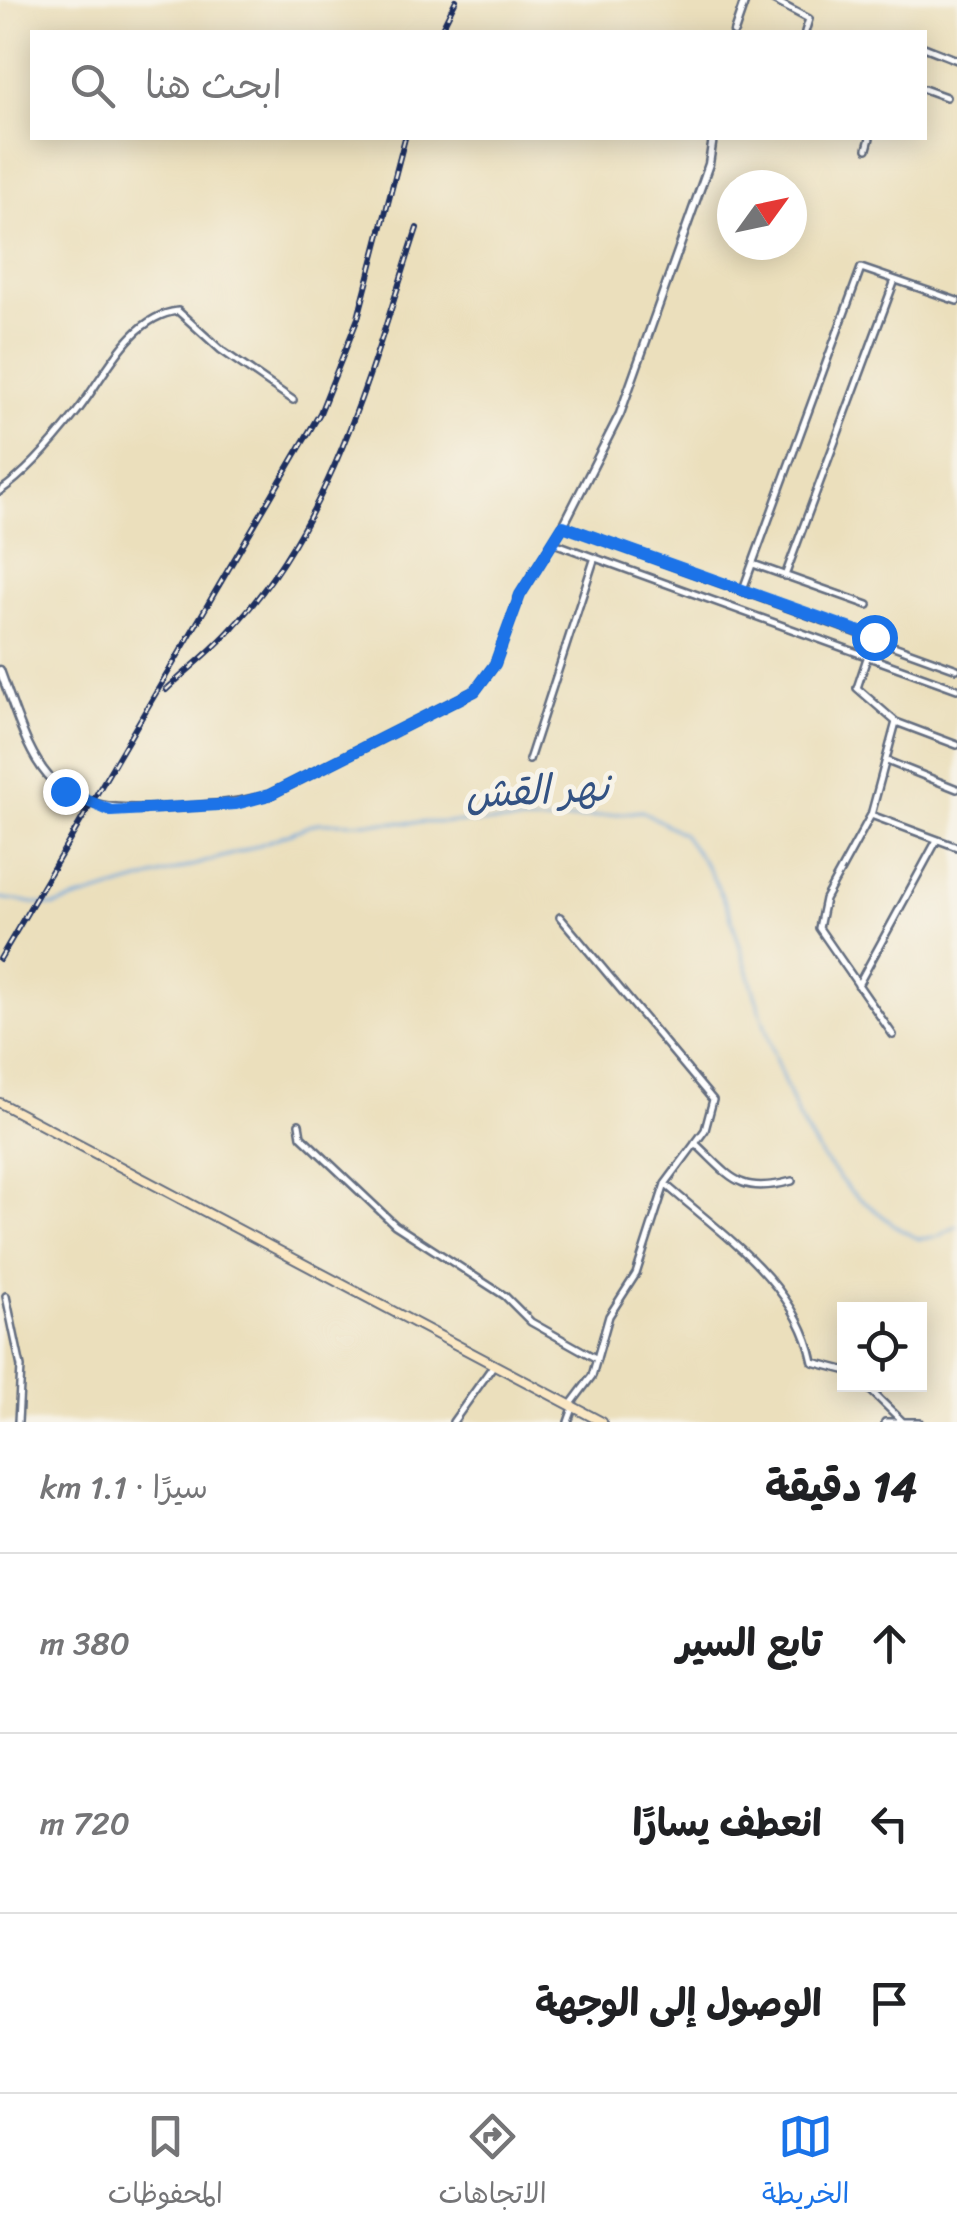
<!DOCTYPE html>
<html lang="ar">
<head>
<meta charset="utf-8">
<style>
	body { margin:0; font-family:Sriracha,"Playpen Sans Arabic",sans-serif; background:#f2f2f2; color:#202124; direction:rtl }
	.controls { position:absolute; right:30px; bottom:30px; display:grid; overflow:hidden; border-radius:0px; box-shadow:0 5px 25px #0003 }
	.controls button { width:90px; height:90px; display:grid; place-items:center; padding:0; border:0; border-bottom:2px solid #e0e0e0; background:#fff; color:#202124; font:50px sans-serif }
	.compass { position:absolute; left:717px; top:170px; width:90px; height:90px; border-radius:50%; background:#fff; box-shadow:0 5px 25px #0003; rotate:57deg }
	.stop { position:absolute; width:30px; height:30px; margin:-22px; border:8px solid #1a73e8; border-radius:50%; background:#fff }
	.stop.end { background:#1a73e8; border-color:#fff; box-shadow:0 2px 10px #0008 }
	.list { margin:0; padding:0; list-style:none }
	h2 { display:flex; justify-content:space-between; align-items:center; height:130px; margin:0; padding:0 40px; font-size:42px }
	h2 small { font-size:32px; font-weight:400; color:#757577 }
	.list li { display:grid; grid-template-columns:65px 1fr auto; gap:30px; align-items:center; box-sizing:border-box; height:180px; padding:0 40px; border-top:2px solid #e0e0e0 }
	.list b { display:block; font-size:38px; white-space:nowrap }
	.list em { font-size:32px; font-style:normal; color:#757577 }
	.icon { flex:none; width:55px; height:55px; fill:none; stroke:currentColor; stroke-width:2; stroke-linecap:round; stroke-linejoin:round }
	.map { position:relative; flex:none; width:957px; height:1422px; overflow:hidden; direction:ltr }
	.search { position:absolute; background:#fff; box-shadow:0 5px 25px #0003; left:30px; right:30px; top:30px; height:110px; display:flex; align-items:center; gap:25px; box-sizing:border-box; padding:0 35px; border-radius:0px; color:#757577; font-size:38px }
	.sheet { height:670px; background:#fff }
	nav { display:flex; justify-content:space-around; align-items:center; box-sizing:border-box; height:140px; border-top:2px solid #e0e0e0; background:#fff; font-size:28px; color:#757577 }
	nav a { display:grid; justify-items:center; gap:5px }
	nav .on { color:#1a73e8 }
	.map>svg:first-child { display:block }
</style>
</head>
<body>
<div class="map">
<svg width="957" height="1422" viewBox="0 0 957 1422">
	<rect width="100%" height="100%" fill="#f7f3e8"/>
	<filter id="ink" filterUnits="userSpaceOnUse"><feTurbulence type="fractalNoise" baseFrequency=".01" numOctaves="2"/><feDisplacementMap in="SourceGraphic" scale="20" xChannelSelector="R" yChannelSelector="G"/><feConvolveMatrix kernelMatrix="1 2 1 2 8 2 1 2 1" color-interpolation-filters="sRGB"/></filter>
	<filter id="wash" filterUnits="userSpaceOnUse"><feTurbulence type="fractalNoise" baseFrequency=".0048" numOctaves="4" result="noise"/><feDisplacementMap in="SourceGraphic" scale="40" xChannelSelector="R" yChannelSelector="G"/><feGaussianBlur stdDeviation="2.25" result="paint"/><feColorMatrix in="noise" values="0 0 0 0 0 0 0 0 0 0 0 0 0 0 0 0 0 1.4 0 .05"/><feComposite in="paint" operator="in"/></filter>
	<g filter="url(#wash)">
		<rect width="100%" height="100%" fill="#ebdfbc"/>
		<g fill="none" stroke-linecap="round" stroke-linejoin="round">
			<path stroke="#6aa4da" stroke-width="2.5" d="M 0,898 L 53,906 L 243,851 L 317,823 L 550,822 L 642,811 L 683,834 L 708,868 L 728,908 L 776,1061 L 799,1119 L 821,1156 L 850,1191 L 901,1230 L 919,1239 L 937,1237 L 957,1226"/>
		</g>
	</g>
	<g filter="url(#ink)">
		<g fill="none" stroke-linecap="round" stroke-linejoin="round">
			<defs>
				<path id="minor" d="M 773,0 L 809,19 L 805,32
					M 924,47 L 957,60
					M 924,89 L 946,97
					M 867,149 L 870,138
					M 0,491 C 28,472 55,440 76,413 C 103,380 129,316 178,311 L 221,350 L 293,400
					M 563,526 L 957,669
					M 554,543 L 957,689
					M 753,564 L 868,605
					M 785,576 L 895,280
					M 742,592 L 861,268 L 957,301
					M 874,637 L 857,688 L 896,722 L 871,815 L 825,899 L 819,928 L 893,1035
					M 896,722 L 957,745
					M 529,760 L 595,557
					M 887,761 L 957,789
					M 871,815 L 957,847
					M 560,917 L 713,1100 L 705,1130 L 665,1184 L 636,1274 L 609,1316 L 592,1376 L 571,1404
					M 858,985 L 937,840
					M 299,1124 L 301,1136 L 395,1225 L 505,1296 L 531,1322 L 597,1359
					M 695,1143 C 732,1178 739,1195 792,1181
					M 665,1184 C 722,1234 797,1283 813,1362 L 844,1370
					M 6,1296 L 21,1367 L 18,1422
					M 864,1384 L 903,1422
					M 453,1422 L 493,1366
					M 568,1422 L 573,1408
					M 885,1422 L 919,1422"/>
				<path id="tertiary" d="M 734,32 L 745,0
					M 0,670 C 35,767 44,815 161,808 C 198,806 233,805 269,795 L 475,691 L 495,664 L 520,595 L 563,526 L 620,414 L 709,164 L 713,138"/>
				<path id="secondary" d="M 0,1103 L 602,1422"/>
			</defs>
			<use href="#minor" stroke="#646d7f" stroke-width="10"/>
			<use href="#tertiary" stroke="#646d7f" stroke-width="11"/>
			<use href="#secondary" stroke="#646d7f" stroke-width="12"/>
			<use href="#minor" stroke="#fff" stroke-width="5"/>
			<use href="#tertiary" stroke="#fff" stroke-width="6"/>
			<use href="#secondary" stroke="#fae7c3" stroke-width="8"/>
			<defs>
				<path id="rail" d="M 440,32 L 456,0
					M 166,690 C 188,669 213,650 233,627 C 334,518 372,365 417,228
					M 0,959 L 320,413 L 358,318 L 405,138"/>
			</defs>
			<use href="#rail" stroke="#1b2f5e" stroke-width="6"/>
			<use href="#rail" stroke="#f7f3e8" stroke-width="2.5" stroke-dasharray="8" stroke-linecap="butt"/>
		</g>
	</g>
	<g fill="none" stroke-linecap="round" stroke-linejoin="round" filter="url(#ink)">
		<path stroke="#1a73e8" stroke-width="12" d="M 65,791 L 111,811 L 236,804 L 269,795 L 475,691 L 495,664 L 520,595 L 563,526 L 874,637"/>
	</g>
	<g text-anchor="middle" stroke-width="10" stroke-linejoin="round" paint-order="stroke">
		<g font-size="40" font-style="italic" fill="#335283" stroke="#f7f3e8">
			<text transform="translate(537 790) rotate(-3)" y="14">نهر القش</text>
		</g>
	</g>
</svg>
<div class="controls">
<button><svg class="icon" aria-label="locate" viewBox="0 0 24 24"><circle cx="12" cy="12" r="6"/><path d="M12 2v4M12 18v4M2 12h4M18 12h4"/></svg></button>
</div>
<svg class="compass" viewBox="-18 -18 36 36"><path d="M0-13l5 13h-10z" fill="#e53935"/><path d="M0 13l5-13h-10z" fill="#757577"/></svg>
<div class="stop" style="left:874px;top:637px"></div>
<div class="stop end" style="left:65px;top:791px"></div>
<div class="search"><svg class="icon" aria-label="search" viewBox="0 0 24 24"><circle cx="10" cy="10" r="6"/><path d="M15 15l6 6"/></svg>ابحث هنا</div>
</div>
<section class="sheet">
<h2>14 دقيقة<small>سيرًا · 1.1 km</small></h2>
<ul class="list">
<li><svg class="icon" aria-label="ahead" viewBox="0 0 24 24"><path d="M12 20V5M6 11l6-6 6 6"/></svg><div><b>تابع السير</b></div><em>380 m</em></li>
<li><svg class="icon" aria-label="left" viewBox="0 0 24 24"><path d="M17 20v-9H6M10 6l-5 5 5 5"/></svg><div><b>انعطف يسارًا</b></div><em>720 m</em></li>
<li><svg class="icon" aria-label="arrive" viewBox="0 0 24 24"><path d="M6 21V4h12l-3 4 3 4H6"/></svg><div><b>الوصول إلى الوجهة</b></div></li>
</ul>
</section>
<nav>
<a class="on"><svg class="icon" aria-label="map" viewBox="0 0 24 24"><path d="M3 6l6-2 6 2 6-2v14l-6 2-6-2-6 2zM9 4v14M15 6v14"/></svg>الخريطة</a>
<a><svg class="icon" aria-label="directions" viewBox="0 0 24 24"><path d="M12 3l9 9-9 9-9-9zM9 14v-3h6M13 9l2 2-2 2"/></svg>الاتجاهات</a>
<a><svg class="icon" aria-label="saved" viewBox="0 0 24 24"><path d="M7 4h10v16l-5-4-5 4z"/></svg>المحفوظات</a>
</nav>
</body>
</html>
